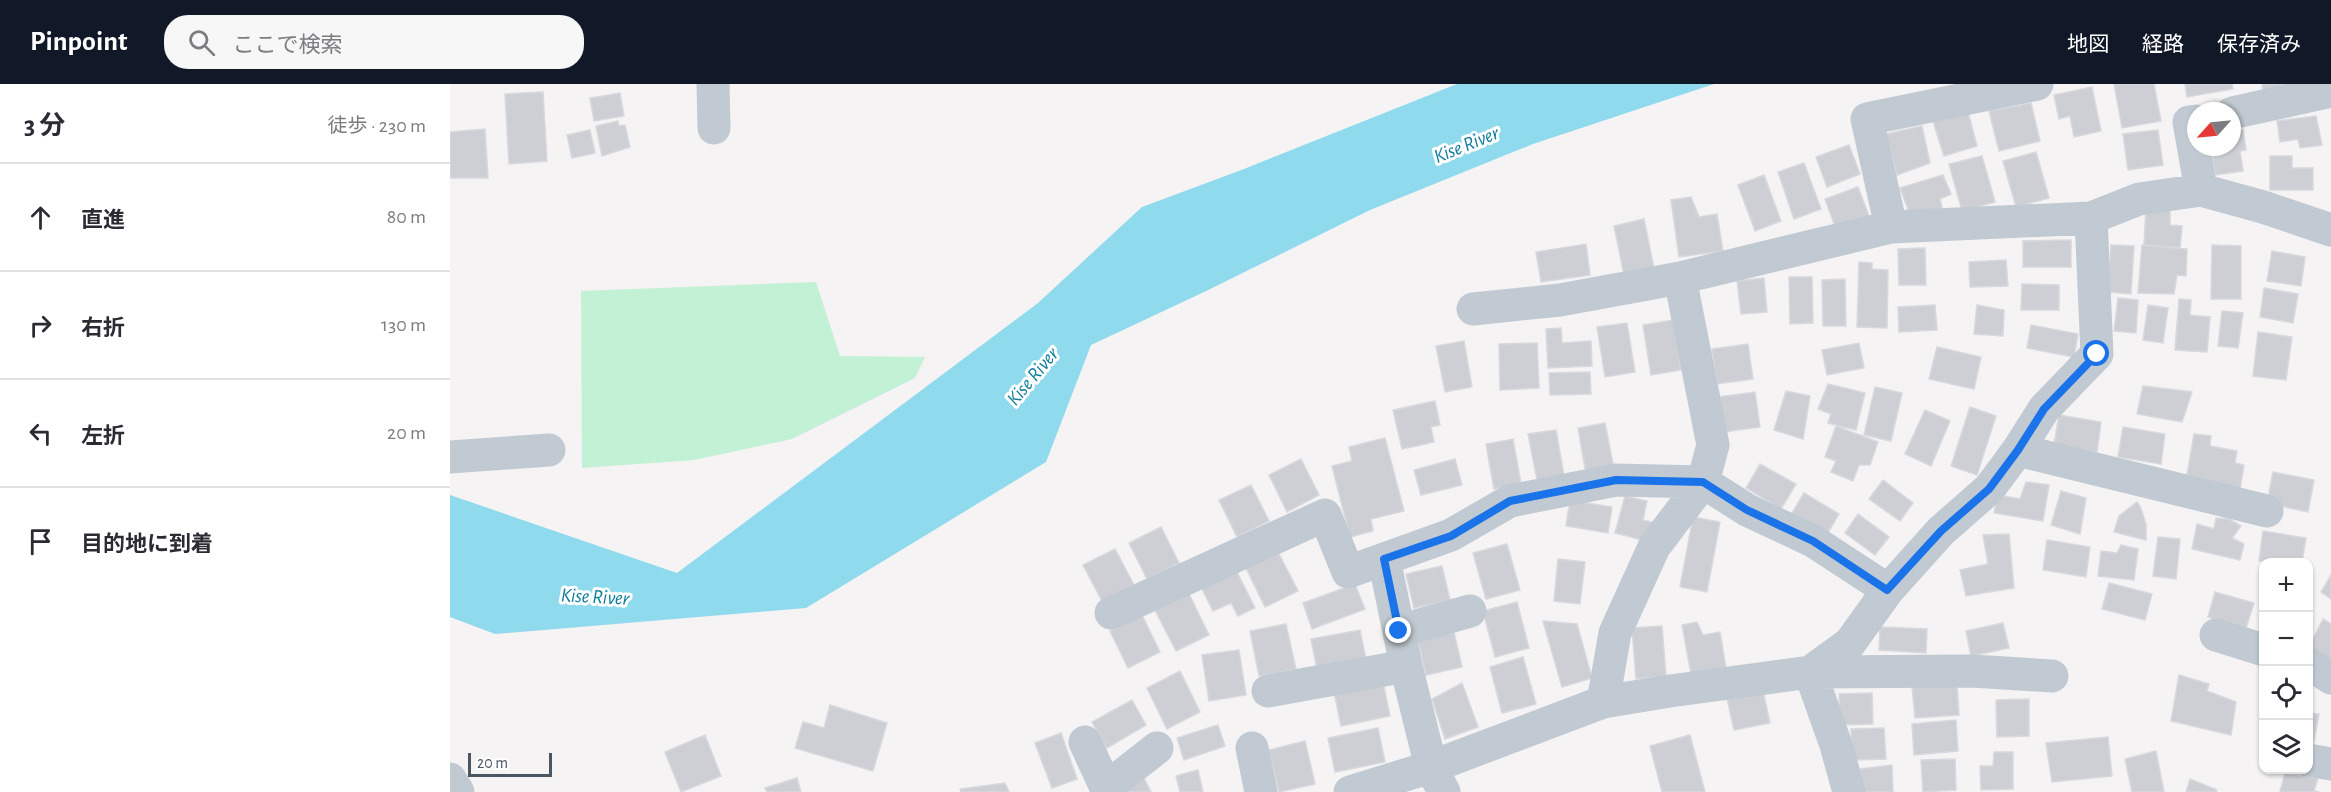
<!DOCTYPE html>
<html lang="ja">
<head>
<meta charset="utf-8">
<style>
	body { margin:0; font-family:"Alegreya Sans","Noto Sans JP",sans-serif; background:#f7f7f7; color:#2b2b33 }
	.controls { position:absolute; right:18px; bottom:18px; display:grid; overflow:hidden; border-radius:12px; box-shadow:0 2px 4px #0004 }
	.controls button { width:54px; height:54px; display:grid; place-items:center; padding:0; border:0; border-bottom:2px solid #e1e1e2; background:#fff; color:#2b2b33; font:30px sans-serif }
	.compass { position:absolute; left:1737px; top:18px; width:54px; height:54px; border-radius:50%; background:#fff; box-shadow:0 2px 4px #0004; rotate:243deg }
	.scale { position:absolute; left:18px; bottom:15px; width:84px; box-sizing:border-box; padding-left:6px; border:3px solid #4a5661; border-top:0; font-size:16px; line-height:21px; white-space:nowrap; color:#4a5661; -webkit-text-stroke:4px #fff; paint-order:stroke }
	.stop { position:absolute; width:18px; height:18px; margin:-14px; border:4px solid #1a73e8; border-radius:50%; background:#fff }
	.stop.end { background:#1a73e8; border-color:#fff; box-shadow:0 2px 6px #0008 }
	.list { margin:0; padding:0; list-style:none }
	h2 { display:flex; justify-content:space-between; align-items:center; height:78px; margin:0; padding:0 24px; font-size:26px }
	h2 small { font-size:20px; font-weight:400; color:#7c7c81 }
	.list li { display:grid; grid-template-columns:39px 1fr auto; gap:18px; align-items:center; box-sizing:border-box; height:108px; padding:0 24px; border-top:2px solid #e1e1e2 }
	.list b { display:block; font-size:22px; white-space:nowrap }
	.list em { font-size:20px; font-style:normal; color:#7c7c81 }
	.icon { flex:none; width:33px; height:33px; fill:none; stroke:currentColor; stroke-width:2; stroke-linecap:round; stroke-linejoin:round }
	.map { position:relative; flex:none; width:1881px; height:708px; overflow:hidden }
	header { display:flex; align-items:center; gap:36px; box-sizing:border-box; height:84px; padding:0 30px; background:#111827; color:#fff }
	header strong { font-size:28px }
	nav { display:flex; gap:33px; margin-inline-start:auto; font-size:21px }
	.search { width:420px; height:54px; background:#f7f7f7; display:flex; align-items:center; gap:15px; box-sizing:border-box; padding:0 21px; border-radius:24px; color:#7c7c81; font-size:22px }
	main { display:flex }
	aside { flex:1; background:#fff }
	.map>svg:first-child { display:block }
</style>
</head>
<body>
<header>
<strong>Pinpoint</strong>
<div class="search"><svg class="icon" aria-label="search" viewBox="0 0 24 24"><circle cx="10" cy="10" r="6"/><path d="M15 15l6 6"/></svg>ここで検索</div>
<nav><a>地図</a><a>経路</a><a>保存済み</a></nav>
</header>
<main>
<aside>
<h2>3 分<small>徒歩 · 230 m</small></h2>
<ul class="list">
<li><svg class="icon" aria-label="ahead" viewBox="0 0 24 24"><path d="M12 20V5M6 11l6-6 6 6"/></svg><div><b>直進</b></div><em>80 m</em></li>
<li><svg class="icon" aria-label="right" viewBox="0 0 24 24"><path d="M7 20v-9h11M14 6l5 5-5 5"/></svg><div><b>右折</b></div><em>130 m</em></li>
<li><svg class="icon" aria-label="left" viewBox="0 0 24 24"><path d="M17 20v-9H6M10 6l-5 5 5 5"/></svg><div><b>左折</b></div><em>20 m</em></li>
<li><svg class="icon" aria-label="arrive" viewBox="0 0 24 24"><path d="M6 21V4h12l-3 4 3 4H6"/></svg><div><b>目的地に到着</b></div></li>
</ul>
</aside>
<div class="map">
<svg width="1881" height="708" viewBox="0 0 1881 708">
	<rect width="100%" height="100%" fill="#f5f3f3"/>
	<path fill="#c3f1d5" d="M 366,198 L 390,272 L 475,273 L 465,294 L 342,355 L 244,376 L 132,384 L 131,207 Z"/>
	<path fill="#90daee" d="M 1007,0 L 1264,0 L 1083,60 L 920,126 L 754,208 L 641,261 L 596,378 L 356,524 L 45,550 L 0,533 L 0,411 L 227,489 L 588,219 L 692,123 L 794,85 Z"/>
	<path fill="#cdcfd5" stroke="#d7d9de" stroke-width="1.5" d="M 1664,0 L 1704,0 L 1711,37 L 1672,44 Z
		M 1735,0 L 1782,0 L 1783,5 L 1737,13 Z
		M 1812,0 L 1840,0 L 1813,8 Z
		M 1642,3 L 1651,47 L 1624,53 L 1620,32 L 1609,35 L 1604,11 Z
		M 93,8 L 97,77 L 59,80 L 55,10 Z
		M 170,9 L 174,32 L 144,37 L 140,14 Z
		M 1581,19 L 1590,57 L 1549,67 L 1539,27 Z
		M 1517,24 L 1527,62 L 1494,72 L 1482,34 Z
		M 1866,32 L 1872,61 L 1850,64 L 1848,55 L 1830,58 L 1827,37 Z
		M 168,37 L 169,42 L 175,41 L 180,63 L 152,72 L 146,42 Z
		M 1472,42 L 1480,79 L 1447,91 L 1436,50 Z
		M 35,45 L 38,94 L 0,94 L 0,48 Z
		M 140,46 L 145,69 L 122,74 L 117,51 Z
		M 1708,46 L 1713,81 L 1678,86 L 1673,50 Z
		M 1793,46 L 1796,66 L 1790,67 L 1793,87 L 1765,91 L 1761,63 L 1782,63 L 1782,47 Z
		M 1399,61 L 1410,90 L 1377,103 L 1366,73 Z
		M 1586,68 L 1599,114 L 1566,123 L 1553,77 Z
		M 1532,72 L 1545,118 L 1512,127 L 1499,80 Z
		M 1820,72 L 1842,72 L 1842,84 L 1863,84 L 1863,106 L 1820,106 Z
		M 1354,79 L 1371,125 L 1344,135 L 1328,88 Z
		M 1314,91 L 1331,137 L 1305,147 L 1288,101 Z
		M 1493,91 L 1501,110 L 1490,115 L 1492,124 L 1461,133 L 1450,104 Z
		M 1408,103 L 1419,132 L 1386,145 L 1375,115 Z
		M 1241,113 L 1249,133 L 1267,130 L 1273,167 L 1229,173 L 1221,116 Z
		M 1696,124 L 1720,126 L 1720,141 L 1732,142 L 1730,164 L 1694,161 Z
		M 1194,135 L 1204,184 L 1174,191 L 1164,142 Z
		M 1621,156 L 1621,183 L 1573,183 L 1573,157 Z
		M 1136,160 L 1140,191 L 1091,198 L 1086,168 Z
		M 1661,161 L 1684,162 L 1681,210 L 1658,208 Z
		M 1692,161 L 1737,165 L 1736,192 L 1727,191 L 1724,210 L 1688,209 Z
		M 1762,161 L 1791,162 L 1791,215 L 1761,215 Z
		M 1475,164 L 1476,201 L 1449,201 L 1448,165 Z
		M 1822,167 L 1855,173 L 1851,202 L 1817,197 Z
		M 1556,176 L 1558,202 L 1520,203 L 1519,178 Z
		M 1409,178 L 1422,179 L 1422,185 L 1438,186 L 1437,244 L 1407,243 Z
		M 1339,193 L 1362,193 L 1363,239 L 1340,240 Z
		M 1314,194 L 1317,228 L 1291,230 L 1287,197 Z
		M 1395,195 L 1396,242 L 1373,242 L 1372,196 Z
		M 1572,200 L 1609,201 L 1609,226 L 1571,226 Z
		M 1814,204 L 1848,210 L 1843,239 L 1810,233 Z
		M 1668,214 L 1688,216 L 1686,249 L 1664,247 Z
		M 1729,215 L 1741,216 L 1740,231 L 1760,233 L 1757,268 L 1725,266 Z
		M 1485,221 L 1487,246 L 1449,248 L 1448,223 Z
		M 1527,221 L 1554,226 L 1553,252 L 1524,250 Z
		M 1698,221 L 1718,224 L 1713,259 L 1693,256 Z
		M 1772,227 L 1793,229 L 1788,264 L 1768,262 Z
		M 1223,236 L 1231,286 L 1201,291 L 1193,241 Z
		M 1177,239 L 1185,288 L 1155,293 L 1147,243 Z
		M 1581,241 L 1628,250 L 1624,273 L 1577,264 Z
		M 1111,244 L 1112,259 L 1141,257 L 1142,282 L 1098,284 L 1096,245 Z
		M 1808,248 L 1842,253 L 1836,296 L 1803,292 Z
		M 1014,257 L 1022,303 L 995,308 L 986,262 Z
		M 1087,259 L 1089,304 L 1050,306 L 1049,260 Z
		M 1409,259 L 1414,284 L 1377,291 L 1372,266 Z
		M 1298,260 L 1303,295 L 1267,300 L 1262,265 Z
		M 1487,263 L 1531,273 L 1524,305 L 1479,295 Z
		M 1140,288 L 1141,310 L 1100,311 L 1099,289 Z
		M 1378,300 L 1415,309 L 1406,346 L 1378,339 L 1381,330 L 1368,325 Z
		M 1693,302 L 1742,308 L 1732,338 L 1687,330 Z
		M 1425,303 L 1452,309 L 1441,357 L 1414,351 Z
		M 1336,307 L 1360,312 L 1353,355 L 1324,346 Z
		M 1305,308 L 1310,343 L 1274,348 L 1269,313 Z
		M 985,317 L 990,341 L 981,343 L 984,358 L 952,365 L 943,326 Z
		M 1520,323 L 1546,332 L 1527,391 L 1501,382 Z
		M 1475,326 L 1500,337 L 1481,382 L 1455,370 Z
		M 1609,331 L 1651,338 L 1647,368 L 1604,361 Z
		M 1155,339 L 1164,385 L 1136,390 L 1128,344 Z
		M 1386,342 L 1428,358 L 1420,381 L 1409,381 L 1403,397 L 1381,388 L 1386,377 L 1375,373 Z
		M 1673,343 L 1715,350 L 1711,380 L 1668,373 Z
		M 1106,346 L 1114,391 L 1087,396 L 1078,350 Z
		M 1744,350 L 1761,352 L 1760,362 L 1787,367 L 1785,379 L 1794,381 L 1790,406 L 1736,397 Z
		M 935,354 L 954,427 L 921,435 L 923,447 L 900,453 L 882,382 L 902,377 L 899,363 Z
		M 1063,355 L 1071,400 L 1044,405 L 1036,360 Z
		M 851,375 L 869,411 L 837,428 L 819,391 Z
		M 1005,375 L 1012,401 L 971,411 L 964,386 Z
		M 1310,380 L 1346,400 L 1331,425 L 1296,404 Z
		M 1823,388 L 1864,396 L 1858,428 L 1817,419 Z
		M 1433,396 L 1463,419 L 1450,437 L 1419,415 Z
		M 1576,398 L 1599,401 L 1593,437 L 1544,429 L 1548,411 L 1570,415 Z
		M 801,401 L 819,437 L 787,453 L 769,416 Z
		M 1611,407 L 1636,414 L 1630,450 L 1601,441 Z
		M 1354,409 L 1389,430 L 1375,454 L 1339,434 Z
		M 1175,412 L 1197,417 L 1193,436 L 1205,439 L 1200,458 L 1165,449 Z
		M 1120,416 L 1162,423 L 1158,449 L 1116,442 Z
		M 1687,418 L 1690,422 L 1696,440 L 1696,456 L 1664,448 L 1669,432 Z
		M 1408,430 L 1439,453 L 1425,471 L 1395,449 Z
		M 1243,433 L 1270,438 L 1257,508 L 1230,503 Z
		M 1766,434 L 1779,435 L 1791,442 L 1782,454 L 1794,460 L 1790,476 L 1742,465 L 1747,440 L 1764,445 Z
		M 711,443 L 729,479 L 697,495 L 679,459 Z
		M 1813,447 L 1856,454 L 1852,478 L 1809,477 Z
		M 1559,450 L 1564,504 L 1516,512 L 1510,486 L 1538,480 L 1533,451 Z
		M 1708,453 L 1730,455 L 1726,495 L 1703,492 Z
		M 1597,456 L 1640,463 L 1636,493 L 1593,486 Z
		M 1057,460 L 1070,506 L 1036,515 L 1023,469 Z
		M 1671,461 L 1688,465 L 1684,496 L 1648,492 L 1651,467 L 1667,469 Z
		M 665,465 L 684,501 L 652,517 L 633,481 Z
		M 827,466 L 848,507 L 815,523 L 795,482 Z
		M 1108,475 L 1135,478 L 1130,520 L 1104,517 Z
		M 784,482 L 805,524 L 788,532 L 781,519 L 763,527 L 749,499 Z
		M 992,482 L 1000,516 L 964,524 L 956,490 Z
		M 1881,491 L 1881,515 L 1871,508 Z
		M 1659,499 L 1702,510 L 1695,536 L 1652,525 Z
		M 905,500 L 915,525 L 862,545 L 853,519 Z
		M 1765,508 L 1804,519 L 1796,544 L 1758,533 Z
		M 739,510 L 759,551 L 726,567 L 705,526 Z
		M 1067,518 L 1079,564 L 1045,573 L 1033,527 Z
		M 692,531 L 710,568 L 678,584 L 660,547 Z
		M 1873,535 L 1881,540 L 1881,577 L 1858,565 Z
		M 1093,537 L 1127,540 L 1142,594 L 1112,603 Z
		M 1247,538 L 1253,551 L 1270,548 L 1276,584 L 1241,590 L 1232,541 Z
		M 1553,539 L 1559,564 L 1521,572 L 1516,547 Z
		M 836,540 L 846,585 L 809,592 L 800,547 Z
		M 1212,542 L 1216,592 L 1186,595 L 1182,544 Z
		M 1430,543 L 1477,545 L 1476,569 L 1429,566 Z
		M 910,546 L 917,581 L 868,590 L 861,555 Z
		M 1004,548 L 1012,583 L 976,591 L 968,557 Z
		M 789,566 L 796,611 L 759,617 L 752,571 Z
		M 1073,573 L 1086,620 L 1052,629 L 1040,583 Z
		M 730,587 L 750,628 L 717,645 L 697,604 Z
		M 1729,591 L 1759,600 L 1757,607 L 1786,618 L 1781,651 L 1721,637 Z
		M 933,598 L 940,632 L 891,642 L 884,608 Z
		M 1012,599 L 1028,643 L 995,655 L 982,615 Z
		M 1507,600 L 1509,631 L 1465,634 L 1462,603 Z
		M 1313,607 L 1320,639 L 1284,646 L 1277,614 Z
		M 1422,609 L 1423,640 L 1390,641 L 1389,610 Z
		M 1579,615 L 1579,652 L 1547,653 L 1546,616 Z
		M 682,616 L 696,641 L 657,664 L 642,638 Z
		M 380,621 L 437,639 L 423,687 L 345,664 L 353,638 L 374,644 Z
		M 1858,629 L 1869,630 L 1863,663 L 1858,662 Z
		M 1506,636 L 1508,667 L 1464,671 L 1462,640 Z
		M 768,641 L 775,662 L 734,676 L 727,654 Z
		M 928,644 L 935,678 L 885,688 L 878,654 Z
		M 1434,644 L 1436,675 L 1403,676 L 1401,645 Z
		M 611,649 L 627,695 L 602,704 L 585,659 Z
		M 255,651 L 271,692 L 231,708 L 215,668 Z
		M 1240,651 L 1255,708 L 1212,708 L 1200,662 Z
		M 1658,653 L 1662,692 L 1602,698 L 1596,659 Z
		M 855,657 L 865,700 L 829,708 L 819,666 Z
		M 1706,667 L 1714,708 L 1682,708 L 1675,675 Z
		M 1544,668 L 1563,668 L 1563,705 L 1531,706 L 1530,682 L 1543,682 Z
		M 1505,675 L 1506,706 L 1473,708 L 1471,676 Z
		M 1442,681 L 1443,708 L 1410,708 L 1410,685 Z
		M 748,686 L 753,708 L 730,708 L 726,692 Z
		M 1835,689 L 1868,694 L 1864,707 L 1869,708 L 1830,708 Z
		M 693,692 L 701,708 L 676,708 Z
		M 347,694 L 351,708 L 317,708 L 315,704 Z
		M 1740,695 L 1767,706 L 1766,708 L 1736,708 Z
		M 555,699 L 559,708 L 511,708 L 510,705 Z"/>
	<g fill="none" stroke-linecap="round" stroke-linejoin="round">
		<path stroke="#c1cad2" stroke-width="33" d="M 263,0 L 264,44
			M 1782,29 L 1881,7
			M 1746,37 L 1739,38 L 1751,106
			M 1441,143 L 1417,35 L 1587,0
			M 1023,225 L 1110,216 L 1230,194 L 1441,143 L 1641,134 L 1689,115 L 1751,106 L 1813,123 L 1881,146
			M 1568,366 L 1817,427
			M 0,373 L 99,366
			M 934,475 L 956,582 L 981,683 L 994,708
			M 661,529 L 875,431 L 898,488 L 1001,451 L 1060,417 L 1166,396 L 1253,398 L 1297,426 L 1363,457 L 1438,506
			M 949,547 L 1020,527
			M 1766,551 L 1814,566
			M 1858,579 L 1881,594
			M 818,607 L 956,582
			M 1153,618 L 1165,549 L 1204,463 L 1253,398 L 1263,361 L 1230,194
			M 635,658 L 658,708
			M 802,664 L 811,708
			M 1858,676 L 1881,680
			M 0,695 L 8,708
			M 656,704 L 707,664
			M 900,708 L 981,683 L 1153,618 L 1220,607 L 1360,588 L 1400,559 L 1438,506 L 1491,447 L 1539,405 L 1568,366 L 1594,325 L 1647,270 L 1641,134
			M 1399,708 L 1386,661 L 1360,588 L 1522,587 L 1602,592"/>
	</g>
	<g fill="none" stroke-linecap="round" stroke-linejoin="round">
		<path stroke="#1a73e8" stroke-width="8" d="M 949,547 L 934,475 L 1001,452 L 1060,417 L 1166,396 L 1253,398 L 1297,426 L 1363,457 L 1437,506 L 1491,447 L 1539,405 L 1568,366 L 1594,325 L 1647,270"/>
	</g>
	<g text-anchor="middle" stroke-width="6" stroke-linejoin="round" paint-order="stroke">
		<g font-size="20" font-style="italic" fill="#0c7c9b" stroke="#fff">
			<text transform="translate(1016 60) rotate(-22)" y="7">Kise River</text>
			<text transform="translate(582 292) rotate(-50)" y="7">Kise River</text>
			<text transform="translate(145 512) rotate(3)" y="7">Kise River</text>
		</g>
	</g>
</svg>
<div class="controls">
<button>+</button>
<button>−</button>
<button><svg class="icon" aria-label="locate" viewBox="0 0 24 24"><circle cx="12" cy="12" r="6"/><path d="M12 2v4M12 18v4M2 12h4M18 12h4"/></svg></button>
<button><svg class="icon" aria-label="layers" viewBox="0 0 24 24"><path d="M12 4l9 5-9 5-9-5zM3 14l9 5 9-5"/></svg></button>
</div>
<svg class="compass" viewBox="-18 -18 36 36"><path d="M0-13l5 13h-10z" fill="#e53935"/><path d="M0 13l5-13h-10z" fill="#7c7c81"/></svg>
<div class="scale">20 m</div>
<div class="stop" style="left:1647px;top:270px"></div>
<div class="stop end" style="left:949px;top:547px"></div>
</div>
</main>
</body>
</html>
